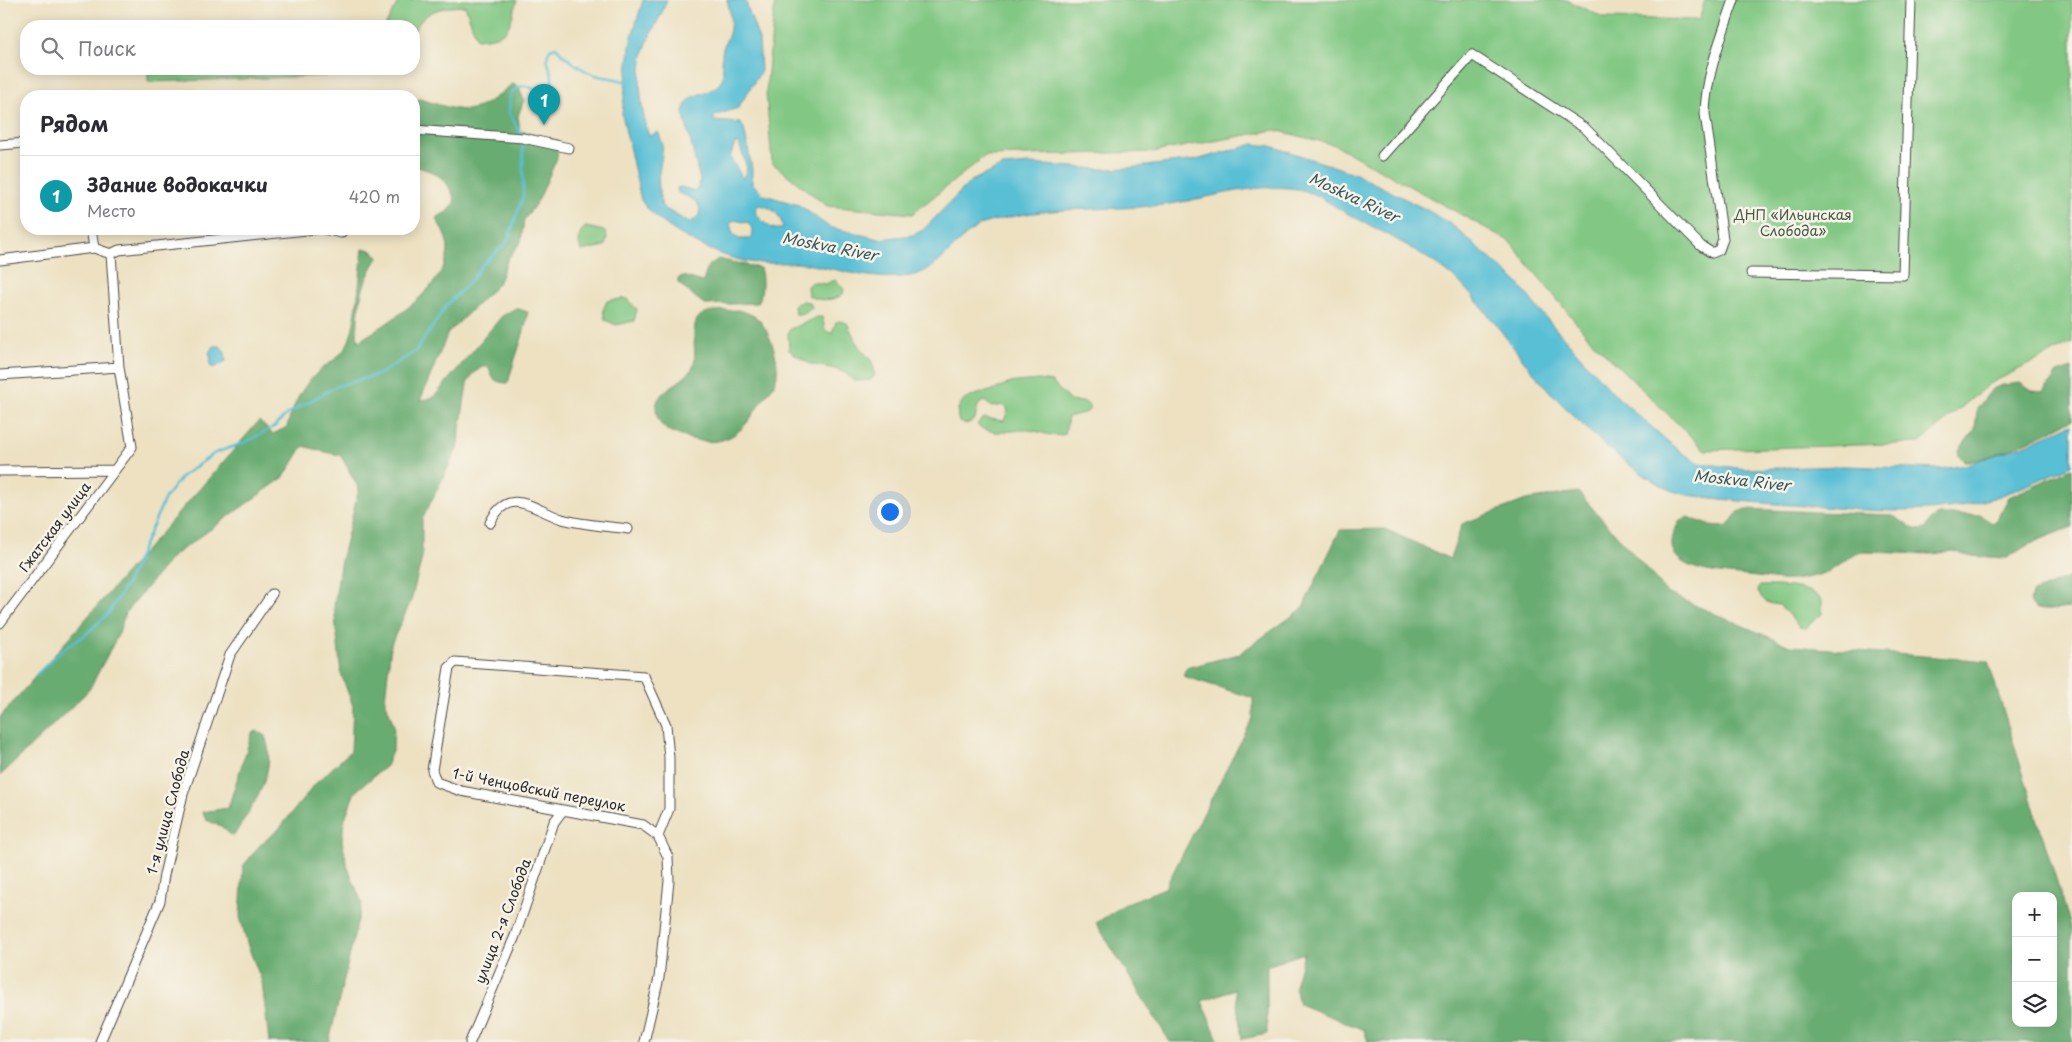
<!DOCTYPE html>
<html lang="ru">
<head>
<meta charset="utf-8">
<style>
	body { margin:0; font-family:"Playpen Sans",sans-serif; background:#f2f2f3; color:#2b2b33 }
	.controls { position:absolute; right:15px; bottom:15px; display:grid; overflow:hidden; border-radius:10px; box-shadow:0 2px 12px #0003 }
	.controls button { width:45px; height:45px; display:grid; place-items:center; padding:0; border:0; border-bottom:1px solid #e1e1e2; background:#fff; color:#2b2b33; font:25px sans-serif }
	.you { position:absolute; left:889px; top:511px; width:18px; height:18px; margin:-12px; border:4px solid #fff; border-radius:50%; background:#1a73e8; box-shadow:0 0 0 8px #1a73e833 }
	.badge { display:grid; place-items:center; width:32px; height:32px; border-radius:50%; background:#111827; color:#fff; font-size:16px; font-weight:700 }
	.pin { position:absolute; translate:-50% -41px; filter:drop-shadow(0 1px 2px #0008) }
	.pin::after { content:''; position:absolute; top:26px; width:18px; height:15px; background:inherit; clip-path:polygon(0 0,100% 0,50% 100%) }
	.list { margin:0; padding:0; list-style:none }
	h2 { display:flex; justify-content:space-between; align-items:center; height:65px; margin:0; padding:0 20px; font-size:21px }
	h2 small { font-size:16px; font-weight:400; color:#7c7c81 }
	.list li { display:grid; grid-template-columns:32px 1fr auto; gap:15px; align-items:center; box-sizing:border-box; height:80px; padding:0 20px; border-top:1px solid #e1e1e2 }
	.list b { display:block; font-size:19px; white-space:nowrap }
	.list p { margin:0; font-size:16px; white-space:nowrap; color:#7c7c81 }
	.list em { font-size:16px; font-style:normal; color:#7c7c81 }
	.icon { flex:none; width:28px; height:28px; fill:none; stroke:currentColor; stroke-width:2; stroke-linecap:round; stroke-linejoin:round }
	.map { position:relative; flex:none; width:2072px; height:1042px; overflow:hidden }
	.search { position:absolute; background:#fff; box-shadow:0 2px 12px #0003; left:20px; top:20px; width:400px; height:55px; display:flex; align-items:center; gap:12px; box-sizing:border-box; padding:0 18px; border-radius:20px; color:#7c7c81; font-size:19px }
	.panel { position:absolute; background:#fff; box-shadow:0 2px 12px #0003; left:20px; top:90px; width:400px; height:145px; border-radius:20px }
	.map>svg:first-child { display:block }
</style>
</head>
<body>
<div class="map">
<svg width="2072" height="1042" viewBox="0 0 2072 1042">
	<rect width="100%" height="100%" fill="#f7f3e8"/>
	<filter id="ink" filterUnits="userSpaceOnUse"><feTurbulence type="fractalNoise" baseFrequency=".02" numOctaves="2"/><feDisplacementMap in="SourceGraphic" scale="10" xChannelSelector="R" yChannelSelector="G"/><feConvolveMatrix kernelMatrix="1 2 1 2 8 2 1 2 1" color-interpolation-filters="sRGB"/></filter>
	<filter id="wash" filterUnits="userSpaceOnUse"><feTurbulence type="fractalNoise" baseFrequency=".0096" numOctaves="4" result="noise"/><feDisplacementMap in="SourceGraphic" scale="20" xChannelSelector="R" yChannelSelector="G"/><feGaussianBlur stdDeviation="1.12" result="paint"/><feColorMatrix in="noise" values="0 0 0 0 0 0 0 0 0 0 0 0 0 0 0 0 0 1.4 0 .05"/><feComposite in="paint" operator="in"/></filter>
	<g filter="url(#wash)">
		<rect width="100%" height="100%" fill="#ede1c2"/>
		<path fill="#82c884" stroke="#567a58" d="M 399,0 L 517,0 C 508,30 511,36 477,39 L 465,6 C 443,7 424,9 414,32 L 414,26 L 385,26 Z
			M 775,0 L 1567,0 L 1604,18 L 1699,20 L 1705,0 L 2072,0 L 2072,343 L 1989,384 L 1919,443 L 1705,450 L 1589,338 L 1509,241 L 1335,145 L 1275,130 L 1153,152 L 985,156 L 912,214 L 827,206 L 772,163 L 766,92 Z
			M 148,69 L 326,69 L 326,76 L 148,82 Z
			M 586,227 L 605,231 L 607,237 L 605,246 L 582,251 C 577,244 578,231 586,227 Z
			M 835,280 L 844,289 L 843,294 C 835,301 817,302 808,295 L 807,286 L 812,282 L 825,284 Z
			M 626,298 L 637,309 L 634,321 L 616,325 L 605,320 L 603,310 L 607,301 Z
			M 803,301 L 810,302 L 812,308 L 802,314 L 795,314 L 794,305 Z
			M 817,317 L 822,317 C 825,324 822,332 832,333 L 836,322 L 840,321 L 847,323 L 859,347 L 871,360 L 874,368 L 874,377 L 871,380 L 854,381 L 845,373 L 836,369 L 810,364 L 789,350 L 788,333 L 790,329 Z
			M 1039,380 L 1052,382 L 1070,401 C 1078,403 1087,398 1090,409 L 1087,412 L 1068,417 L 1065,434 C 1052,439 1040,430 1026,430 C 1006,430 1002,436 980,428 L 977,424 L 984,418 L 1004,421 L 1008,410 L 1004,405 L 991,407 L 985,401 L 978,405 L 975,419 L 967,424 L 959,422 C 952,399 973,395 990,391 C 998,389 1007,383 1016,382 C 1024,381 1032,381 1039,380 Z
			M 1760,586 C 1778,586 1809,585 1822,600 L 1822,614 L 1805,628 L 1799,627 L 1780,605 C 1768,604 1763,602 1757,590 Z"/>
		<path fill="#69ac72" stroke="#4a6c4e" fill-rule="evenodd" d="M 512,84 L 518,86 L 524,100 L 518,116 L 520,131 L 558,141 L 557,158 L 539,199 L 524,220 L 521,242 L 508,258 L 498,284 L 448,333 L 420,401 L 434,397 L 502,316 L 516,308 L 528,312 C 524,337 514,359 508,383 C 496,383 491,379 489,367 L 482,367 L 473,374 L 467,384 L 457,449 L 422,520 L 422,558 L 411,601 L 391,644 L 385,700 L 394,726 L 393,749 L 386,766 L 355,792 L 344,821 L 342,841 L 348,868 L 362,903 L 329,1042 L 269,1042 L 262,982 L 248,946 L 240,917 L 243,866 L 261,844 L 279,829 L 316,783 L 351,751 L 353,706 L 341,674 L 334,607 L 340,565 L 359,489 L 341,456 L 303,446 L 284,477 L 173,556 L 125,613 L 119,633 L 89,690 L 0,776 L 0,717 L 259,421 L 273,434 L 287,427 C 292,407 302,386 318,372 C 329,362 342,357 348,343 C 357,324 360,272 363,249 L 369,249 L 379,256 C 360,286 359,301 357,336 L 359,341 C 388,323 446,288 448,250 C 448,239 441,227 436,218 L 450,210 L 455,200 C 447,178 437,172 414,166 L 414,101 L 420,99 C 467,113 472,118 512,84 Z
			M 718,259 L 760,268 C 763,276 763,295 758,303 L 705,305 L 678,283 L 678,279 L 682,276 L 703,282 L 708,266 Z
			M 738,310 C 745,312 752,314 758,319 C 770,331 781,363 776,379 C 773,389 763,399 757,408 C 748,422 740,435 722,440 C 706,445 685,438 671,432 C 663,428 659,423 657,415 C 650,387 687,386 694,364 C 697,351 689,325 700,316 C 708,309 727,311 738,310 Z
			M 2072,368 L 2072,420 C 2048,432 1989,462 1964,461 L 1959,456 L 1959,450 L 1975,429 L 1977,409 L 1992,389 L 2003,385 L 2020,383 L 2032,391 L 2044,392 L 2057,373 Z
			M 2072,468 L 2072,527 L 2031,543 L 2007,558 L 1968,556 L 1953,551 L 1933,554 L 1863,552 C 1852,554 1845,561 1836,567 C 1825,575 1806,578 1793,580 C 1778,581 1761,577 1747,576 C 1712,572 1650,571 1680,520 L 1689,517 C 1703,523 1712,529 1728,526 L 1737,513 L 1745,509 L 1889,515 C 1903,518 1910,533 1926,529 L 1930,520 L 1938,515 L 1980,515 L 1992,523 L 1996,521 L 2009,497 Z
			M 1578,492 L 1669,594 L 1790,646 L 1988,661 L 2072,930 L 2072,1042 L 1368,1042 L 1364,1030 L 1299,1004 L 1295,986 L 1304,953 L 1267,966 L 1267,1034 L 1242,1039 L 1235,989 L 1202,1001 L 1219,1042 L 1170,1042 L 1096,923 L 1127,903 L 1165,888 L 1253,718 L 1253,698 L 1183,676 L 1186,668 L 1239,654 L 1302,609 L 1340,530 L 1385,529 L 1450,559 L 1462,524 L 1526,500 ZM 2016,896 L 2053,896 L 2053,1023 L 2016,1023 Z
			M 2072,576 L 2072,608 C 2060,608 2034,616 2030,601 L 2034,592 Z
			M 257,731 L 265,736 C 279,773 251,807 233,837 L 221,826 L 206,820 L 202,812 L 228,808 L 252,733 Z"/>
		<path fill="#58bfd5" stroke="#427580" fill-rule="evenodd" d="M 643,0 L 667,0 C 662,15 653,28 647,43 C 636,70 640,109 649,136 L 658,132 C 665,146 662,152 660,167 C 657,180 659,194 662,207 L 688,222 C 698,222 704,209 696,202 C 691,198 684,195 678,193 L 677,188 L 681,187 L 695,191 L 699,186 L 700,180 L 683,111 C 691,89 704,98 718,85 C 727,77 721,66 722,56 C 722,47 726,42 729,34 C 732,24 730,10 727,0 L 745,0 L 759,40 L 761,71 L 738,108 L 714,116 L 714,121 L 740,123 L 744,128 L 752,169 L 752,183 L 764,195 L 799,205 L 829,227 L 879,239 L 913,235 L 923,230 L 971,181 L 1003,166 L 1030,164 L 1101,169 L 1128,168 L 1196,160 L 1254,144 L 1271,146 L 1354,173 L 1427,210 L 1452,225 L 1518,283 L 1539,310 L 1613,393 L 1680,452 L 1700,463 L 1746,469 L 1844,466 L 1941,469 L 1965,465 L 2025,445 L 2072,424 L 2072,465 C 2040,479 2010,495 1975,503 C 1920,516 1864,510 1808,506 C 1776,504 1744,502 1712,498 C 1699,496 1685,496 1673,491 C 1628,472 1570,415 1538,378 C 1512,347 1490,314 1462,285 C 1436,259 1387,234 1354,217 C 1335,208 1317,192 1297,189 C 1252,182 1205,200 1162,205 C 1111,211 1059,206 1010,217 C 1000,220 988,221 979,226 C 953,240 942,271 909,276 C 874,282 840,269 806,264 C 787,261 768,265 750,262 C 719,258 657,227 641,200 L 622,114 L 631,40 ZM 735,143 L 739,143 L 747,168 L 743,179 L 730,157 ZM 758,205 C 771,206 781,214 783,228 C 771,233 762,220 755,212 ZM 734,220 L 749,223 L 752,229 L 751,239 L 739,239 L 733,234 L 730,224 Z
			M 214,346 L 220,346 L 225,352 L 226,361 L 216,367 L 211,367 L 209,361 L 211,359 L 209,352 Z"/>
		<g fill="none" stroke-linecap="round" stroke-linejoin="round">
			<path stroke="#58bfd5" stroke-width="2.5" d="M 522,136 L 509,112 L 510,95 C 520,83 527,84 539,92 L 549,89 C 559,75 541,62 550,49 L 556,47 C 565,58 585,73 599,76 C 608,78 616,78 626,82
				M 36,675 L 62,650 L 86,634 L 108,614 L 128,581 L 165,498 L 181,477 L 215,453 L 246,442 L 274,427 L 287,414 L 337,386 L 380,374 L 416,351 L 447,305 L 473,278 L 482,265 L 507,242 L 523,197 L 523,141"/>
		</g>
	</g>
	<g filter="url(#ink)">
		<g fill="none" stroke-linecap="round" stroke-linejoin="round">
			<defs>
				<path id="street" d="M 414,130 L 523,138 L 569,148
					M 0,145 L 26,143
					M 1382,156 L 1472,55 L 1586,129 L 1701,246 L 1712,253 L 1719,250 L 1723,239 L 1705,114 C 1706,74 1721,38 1734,0
					M 91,229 L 94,248
					M 323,229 L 341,233
					M 0,260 L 94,248 L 111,254 L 119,250 L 316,229
					M 1751,273 L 1903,275 L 1911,0
					M 0,375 L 119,367
					M 0,471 L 115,470
					M 490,523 C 509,484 534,510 562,519 C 583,525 607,526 628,529
					M 0,623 L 132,447 L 119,367 L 111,254
					M 100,1042 L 160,901 L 164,875 L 183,794 L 230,655 L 272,594
					M 470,1042 L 515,936 L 554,822 L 563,810
					M 644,1042 L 659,978 L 669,881 L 668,857 L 658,836 L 643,825 L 461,791 L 436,782 L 432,770 L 449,668 L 455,662 L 644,676 L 666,725 L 669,758 L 669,809 L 658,836"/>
			</defs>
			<use href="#street" stroke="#484642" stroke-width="11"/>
			<use href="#street" stroke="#fff" stroke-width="9"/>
		</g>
	</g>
	<g text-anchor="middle" stroke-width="5" stroke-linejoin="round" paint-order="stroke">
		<g font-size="14" fill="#455a46" stroke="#f7f3e8">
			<text x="1793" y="220">ДНП «Ильинская<tspan x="1793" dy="16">Слобода»</tspan></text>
		</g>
		<g font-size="14" fill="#2b2b2b" stroke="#f7f3e8">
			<text transform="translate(55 527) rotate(-53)" y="5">Гжатская улица</text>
			<text transform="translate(539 790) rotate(11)" y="5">1-й Ченцовский переулок</text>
			<text transform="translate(168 812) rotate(-75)" y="5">1-я улица Слобода</text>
			<text transform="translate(503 921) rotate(-69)" y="5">улица 2-я Слобода</text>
		</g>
		<g font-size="15" font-style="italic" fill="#38575e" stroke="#f7f3e8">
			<text transform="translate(1354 198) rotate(25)" y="5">Moskva River</text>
			<text transform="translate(830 247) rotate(11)" y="5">Moskva River</text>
			<text transform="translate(1742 481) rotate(6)" y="5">Moskva River</text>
		</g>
	</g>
</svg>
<div class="controls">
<button>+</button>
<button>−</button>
<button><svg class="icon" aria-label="layers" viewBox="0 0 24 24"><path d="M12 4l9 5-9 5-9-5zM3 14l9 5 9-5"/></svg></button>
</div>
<div class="you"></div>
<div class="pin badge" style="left:544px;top:125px;background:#0f9aa8">1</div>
<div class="search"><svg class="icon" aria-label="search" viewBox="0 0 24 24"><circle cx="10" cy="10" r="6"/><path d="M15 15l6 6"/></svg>Поиск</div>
<section class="panel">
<h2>Рядом<small></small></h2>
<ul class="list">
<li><span class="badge" style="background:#0f9aa8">1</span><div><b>Здание водокачки</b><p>Место</p></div><em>420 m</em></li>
</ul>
</section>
</div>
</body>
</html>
